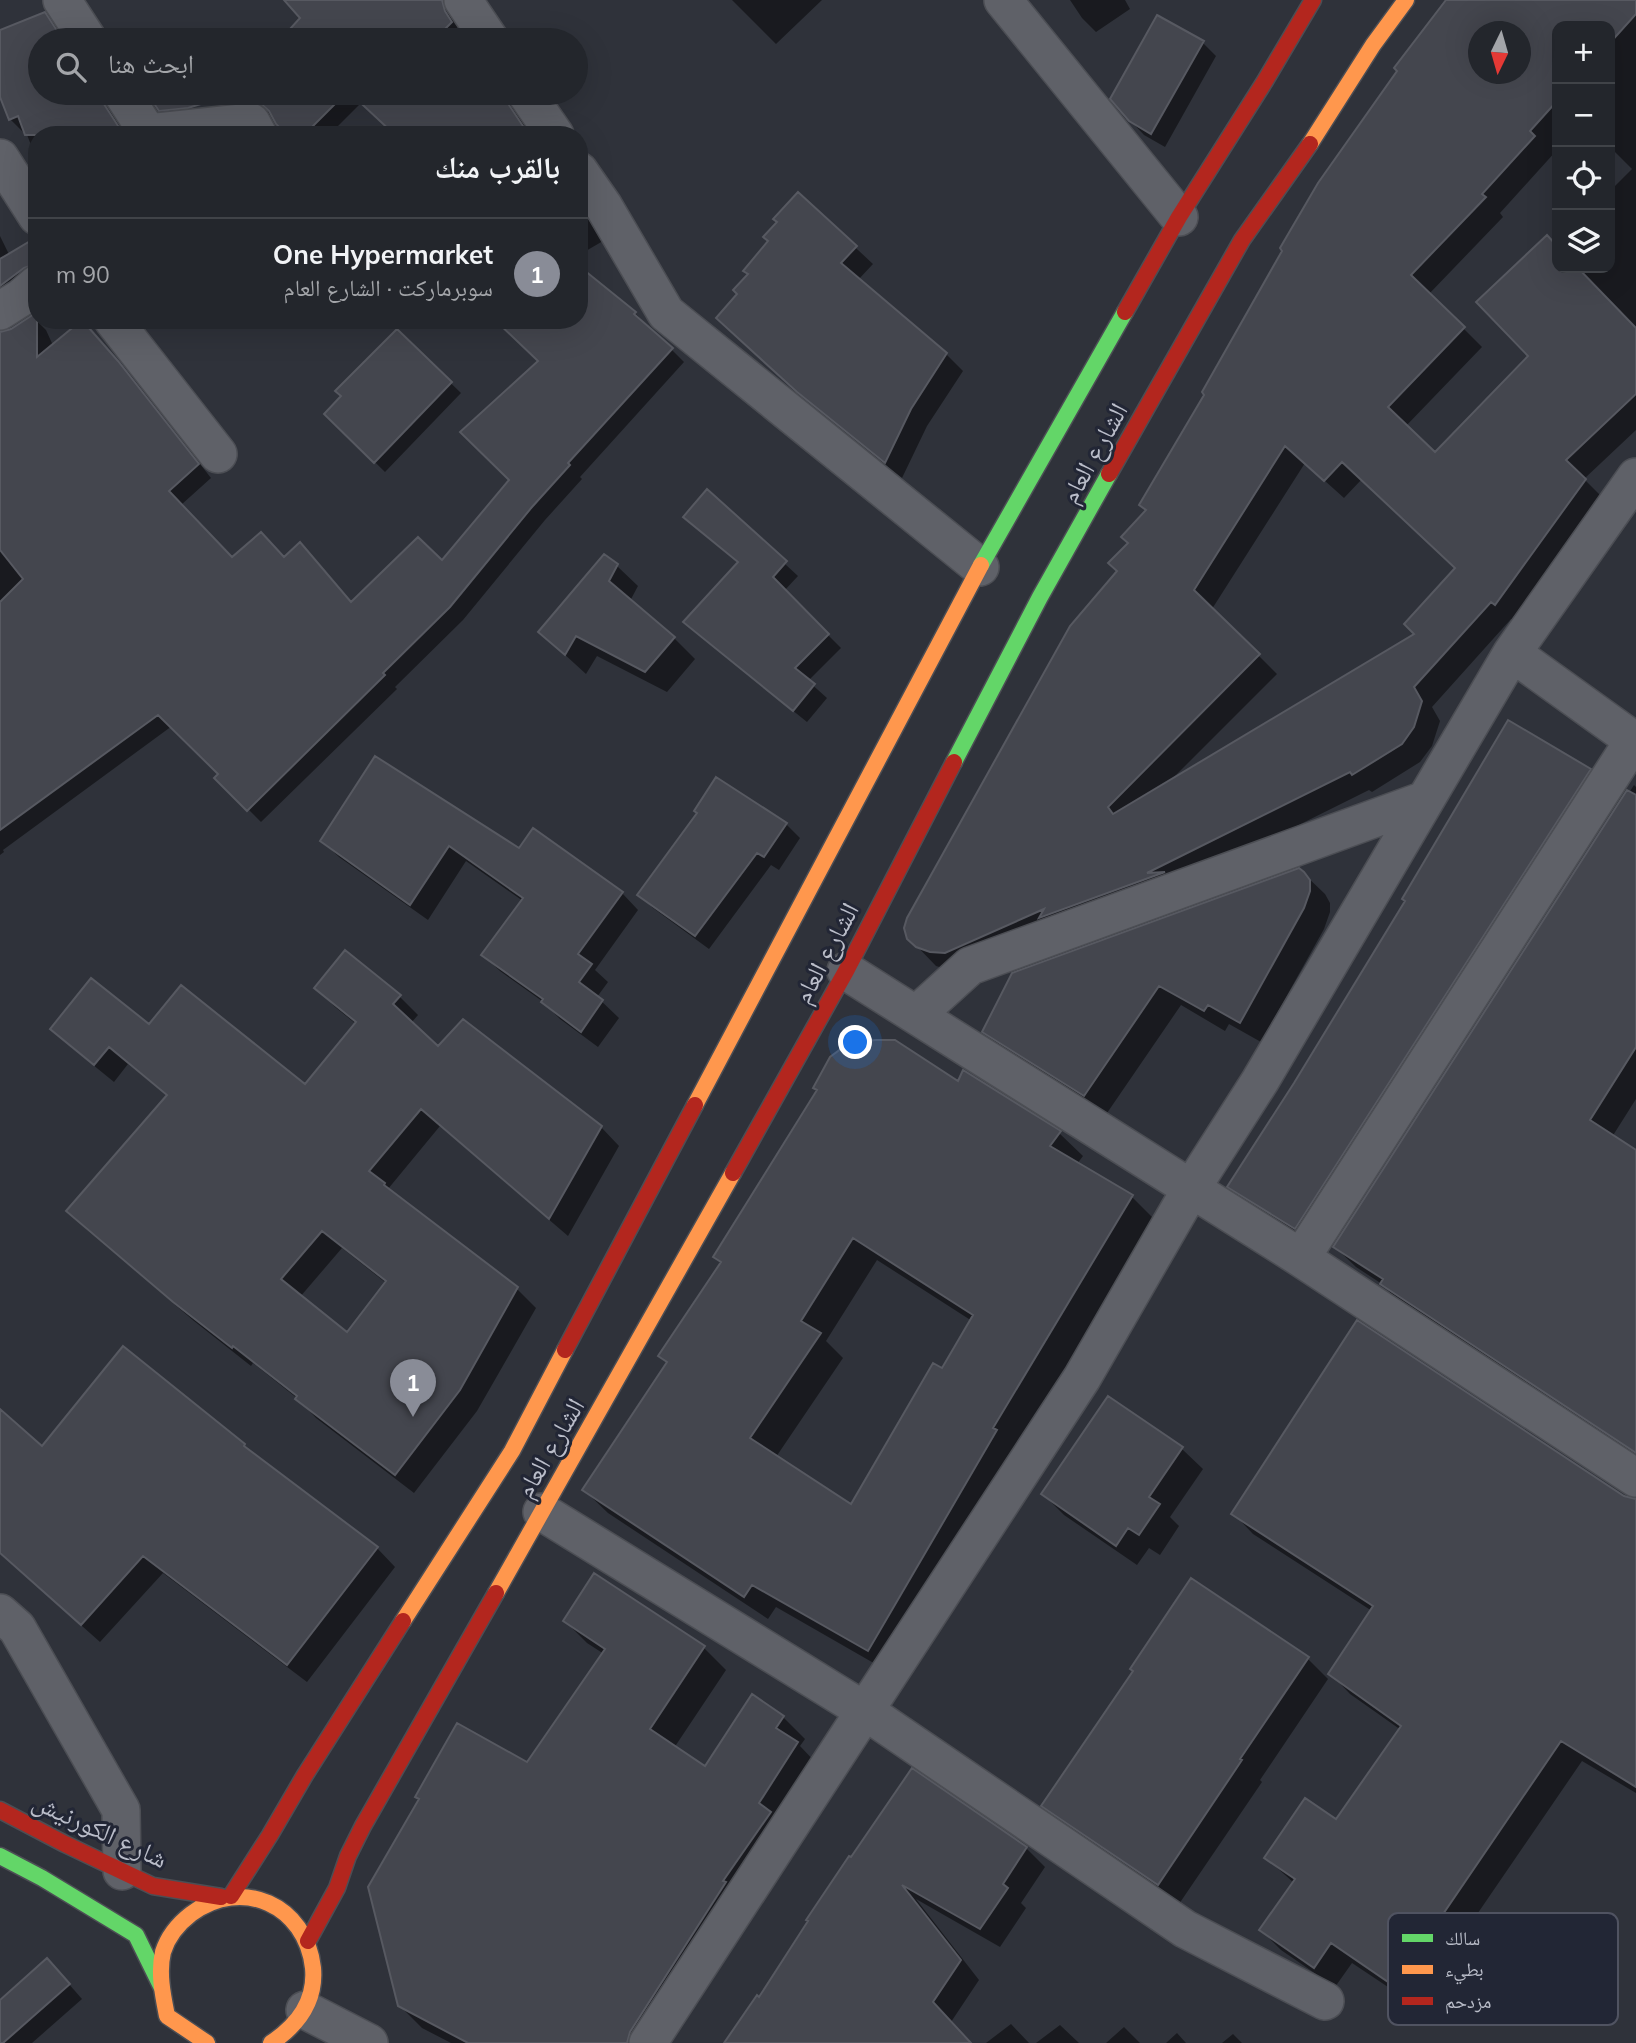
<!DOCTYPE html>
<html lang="ar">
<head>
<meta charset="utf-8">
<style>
	body { margin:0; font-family:Mulish,"Noto Naskh Arabic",sans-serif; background:#2f3238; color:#f1f3f6; direction:rtl }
	.controls { position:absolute; right:21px; top:21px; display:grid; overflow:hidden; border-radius:14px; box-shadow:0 7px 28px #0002 }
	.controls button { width:63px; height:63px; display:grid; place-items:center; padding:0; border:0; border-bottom:2px solid #404348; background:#23262c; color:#f1f3f6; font:35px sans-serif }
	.compass { position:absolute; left:1468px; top:21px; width:63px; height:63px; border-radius:50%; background:#23262c; box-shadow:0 7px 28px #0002; rotate:185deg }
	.you { position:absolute; left:856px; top:1043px; width:24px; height:24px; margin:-18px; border:5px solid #fff; border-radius:50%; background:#1a73e8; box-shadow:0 0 0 10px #1a73e833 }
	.badge { display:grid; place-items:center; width:46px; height:46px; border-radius:50%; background:#898c97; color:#fff; font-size:23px; font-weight:700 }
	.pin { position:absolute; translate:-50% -58px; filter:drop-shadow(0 2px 4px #0008) }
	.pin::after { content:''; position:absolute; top:37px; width:24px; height:21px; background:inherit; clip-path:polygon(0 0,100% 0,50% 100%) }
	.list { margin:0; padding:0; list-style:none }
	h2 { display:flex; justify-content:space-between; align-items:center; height:91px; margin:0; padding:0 28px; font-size:30px }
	h2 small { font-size:23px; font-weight:400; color:#a3a5a9 }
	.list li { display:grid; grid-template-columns:46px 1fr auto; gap:21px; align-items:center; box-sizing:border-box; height:112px; padding:0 28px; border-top:2px solid #404348 }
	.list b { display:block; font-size:26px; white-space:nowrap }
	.list p { margin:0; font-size:23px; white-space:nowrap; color:#a3a5a9 }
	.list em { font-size:23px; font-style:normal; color:#a3a5a9 }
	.icon { flex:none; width:38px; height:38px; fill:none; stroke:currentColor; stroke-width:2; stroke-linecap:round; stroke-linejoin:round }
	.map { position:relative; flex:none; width:1636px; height:2043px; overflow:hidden; direction:ltr }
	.search { position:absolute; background:#23262c; box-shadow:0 7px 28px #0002; left:28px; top:28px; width:560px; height:77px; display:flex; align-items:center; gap:18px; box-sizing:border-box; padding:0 24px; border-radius:38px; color:#a3a5a9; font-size:26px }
	.panel { position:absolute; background:#23262c; box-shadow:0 7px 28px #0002; left:28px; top:126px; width:560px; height:203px; border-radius:28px; direction:rtl }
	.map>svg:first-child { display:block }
</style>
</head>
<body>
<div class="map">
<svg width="1636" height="2043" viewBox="0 0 1636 2043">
	<rect width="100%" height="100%" fill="#2f323a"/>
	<path fill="#0007" fill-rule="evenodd" d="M 287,0 L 443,0 L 452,9 L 458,26 L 464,35 L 459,40 L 282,40 L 302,18 Z
		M 732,0 L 822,0 L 776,44 Z
		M 1070,0 L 1125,0 L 1130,9 L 1096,32 L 1082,18 Z
		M 1449,0 L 1636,0 L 1636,430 L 1584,479 L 1604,499 L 1514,622 L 1511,619 L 1432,707 L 1440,721 L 1432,746 L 1420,762 L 1372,792 L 1369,790 L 1176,886 L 950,970 L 936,966 L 909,938 L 1119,572 L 1130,543 L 1147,511 ZM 1557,26 L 1610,26 L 1610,147 L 1632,169 L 1610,191 L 1610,268 L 1557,268 L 1557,242 L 1554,245 L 1530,356 L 1435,455 L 1405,427 L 1482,347 L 1429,294 L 1503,217 L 1500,213 L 1557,150 ZM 1478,32 L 1520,32 L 1520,74 L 1478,74 ZM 1305,463 L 1344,498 L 1362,479 L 1457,568 L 1416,634 L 1173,778 L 1277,674 L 1212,609 Z
		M 45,14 L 58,28 L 67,40 L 40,40 L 40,93 L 96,93 L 100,103 L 103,103 L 117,117 L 128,135 L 37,135 L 37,161 L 26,132 L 24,133 L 10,119 L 0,92 L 0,31 Z
		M 1203,43 L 1216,56 L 1165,147 L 1144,135 L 1130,120 Z
		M 246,93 L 500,93 L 518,110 L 521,120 L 532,135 L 396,135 L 362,102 L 329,135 L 289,135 L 273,116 L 268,114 Z
		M 798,194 L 873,264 L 858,280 L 946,354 L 963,371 L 927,426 L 902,478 L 817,409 L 735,334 L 739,294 L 779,222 Z
		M 579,205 L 603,241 L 579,255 Z
		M 0,236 L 26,289 L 0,308 Z
		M 635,313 L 684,362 L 580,477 L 582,479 L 545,520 L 463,620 L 395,687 L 397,689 L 261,822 L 217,778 L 221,774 L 172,726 L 3,850 L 4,852 L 0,855 L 0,333 L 12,330 L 33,317 L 46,330 L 56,352 L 106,349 L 131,376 L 211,478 L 181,505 L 232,559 L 284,559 L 352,604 L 442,562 L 511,480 L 540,361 L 579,320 Z
		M 397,331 L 461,393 L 385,472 L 326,414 Z
		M 707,492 L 798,576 L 784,591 L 841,648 L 808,681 L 827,698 L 807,722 L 699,635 L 739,563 L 686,517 Z
		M 604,556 L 617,566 L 638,586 L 630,601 L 674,638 L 695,659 L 667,692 L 597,656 L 586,674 L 540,632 Z
		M 376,758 L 520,851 L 622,893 L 638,910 L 595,970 L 608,982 L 597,997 L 619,1018 L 598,1047 L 560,1019 L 542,1001 L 500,971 L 483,955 L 523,901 L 466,861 L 428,920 L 339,857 L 322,841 Z
		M 1590,770 L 1609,789 L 1315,1247 L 1249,1206 L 1229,1186 Z
		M 1634,785 L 1636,787 L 1636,1099 L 1612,1137 L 1636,1152 L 1636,1458 L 1402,1305 L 1382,1284 L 1356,1267 L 1335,1247 Z
		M 698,814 L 786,824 L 800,838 L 779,870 L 771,865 L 709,949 L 653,908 L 639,895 Z
		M 1303,873 L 1325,894 L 1330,903 L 1330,912 L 1324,929 L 1261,1042 L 1229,1024 L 1225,1031 L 1181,1005 L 1105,1116 L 1005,1052 L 984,1032 Z
		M 317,988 L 399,996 L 418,1015 L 411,1023 L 438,1049 L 601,1127 L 619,1146 L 568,1236 L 440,1126 L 388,1189 L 517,1289 L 536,1308 L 477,1411 L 414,1493 L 316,1418 L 298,1399 L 253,1363 L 251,1366 L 194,1321 L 87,1230 L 69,1211 L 168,1096 L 128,1064 L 114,1082 L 71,1047 L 52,1029 L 150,1027 L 305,1086 L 356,1024 L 335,1007 ZM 342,1248 L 386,1283 L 347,1334 L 300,1297 Z
		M 958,1083 L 1059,1133 L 1083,1156 L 1077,1164 L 1132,1197 L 1155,1220 L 1016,1451 L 891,1673 L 776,1607 L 768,1619 L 608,1513 L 584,1490 L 668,1364 L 660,1356 L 722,1263 L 715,1257 ZM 877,1260 L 972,1321 L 942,1370 L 852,1507 L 776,1457 L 843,1358 L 826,1341 Z
		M 1108,1399 L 1182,1449 L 1203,1469 L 1170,1517 L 1179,1526 L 1160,1555 L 1149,1548 L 1137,1565 L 1064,1515 L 1043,1494 Z
		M 0,1418 L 42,1448 L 244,1445 L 253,1455 L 377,1548 L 395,1567 L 307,1682 L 163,1573 L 100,1642 L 0,1553 Z
		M 1624,1497 L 1636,1500 L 1636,1793 L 1582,1761 L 1415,2005 L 1352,1963 L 1335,1987 L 1281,1950 L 1261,1930 L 1294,1883 L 1266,1858 L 1336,1822 L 1401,1730 L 1350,1694 L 1330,1673 L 1372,1611 L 1253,1534 L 1233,1513 Z
		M 565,1621 L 703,1647 L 726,1670 L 674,1748 L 705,1769 L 783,1717 L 805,1739 L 800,1746 L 819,1766 L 659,2043 L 451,2043 L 422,2028 L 399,2005 L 528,1765 L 604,1654 L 587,1643 Z
		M 1308,1659 L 1328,1679 L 1260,1780 L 1262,1782 L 1179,1904 L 1064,1826 L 1044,1806 Z
		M 912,1771 L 1026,1848 L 1045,1867 L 1021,1903 L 1026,1908 L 1000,1947 L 916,1899 L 979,1980 L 951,2022 L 970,2043 L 726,2043 L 760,1999 Z
		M 61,1975 L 82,1999 L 32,2043 L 0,2043 L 0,2002 Z
		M 1011,2024 L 1029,2043 L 986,2043 Z
		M 1060,2025 L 1079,2043 L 1036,2043 Z
		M 1124,2027 L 1140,2043 L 1106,2043 Z
		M 1177,2033 L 1186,2043 L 1166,2043 Z
		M 1233,2034 L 1242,2043 L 1222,2043 Z"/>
	<path fill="#44464e" stroke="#575961" stroke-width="2" fill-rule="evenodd" d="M 284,0 L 442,0 L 445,11 L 452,22 L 434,40 L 280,40 L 300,18 Z
		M 1446,0 L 1636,0 L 1636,14 L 1610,43 L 1610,26 L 1557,26 L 1557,101 L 1530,131 L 1535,136 L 1482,194 L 1486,197 L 1411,275 L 1465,327 L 1388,407 L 1435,452 L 1528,356 L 1476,302 L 1547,235 L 1557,246 L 1557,268 L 1578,268 L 1636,328 L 1636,394 L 1566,460 L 1586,479 L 1495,605 L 1491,602 L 1414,687 L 1422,701 L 1414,727 L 1402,744 L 1352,775 L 1350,772 L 1147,873 L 1165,872 L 1039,918 L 1044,909 L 945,953 L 930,952 L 916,947 L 907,939 L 904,928 L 907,918 L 1070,626 L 1117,571 L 1108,563 L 1128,543 L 1121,537 L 1146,510 L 1139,505 L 1204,395 L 1202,392 L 1282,251 L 1280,248 L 1318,183 L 1397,71 L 1394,68 ZM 1479,32 L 1521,32 L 1521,74 L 1479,74 ZM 1285,446 L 1324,481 L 1342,462 L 1455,568 L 1404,624 L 1414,634 L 1113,814 L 1108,807 L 1260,654 L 1194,590 Z
		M 45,12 L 63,40 L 40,40 L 40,93 L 101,93 L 104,104 L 124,135 L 25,135 L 18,116 L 9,120 L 0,97 L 0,30 Z
		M 1157,15 L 1204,41 L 1151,134 L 1129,121 L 1110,99 Z
		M 147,93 L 203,93 L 204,103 L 188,108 L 159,111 Z
		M 244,93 L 346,93 L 304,135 L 287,135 L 276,124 L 269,111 L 261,104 L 253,102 Z
		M 350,93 L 504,93 L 509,105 L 529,135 L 395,135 Z
		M 798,192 L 857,246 L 841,263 L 947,353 L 911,409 L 885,463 L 797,392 L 716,318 L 737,294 L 733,290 L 748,274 L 743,271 L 768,241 L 763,237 L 777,222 L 773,219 Z
		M 37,237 L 37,264 L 24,268 L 0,286 L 0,259 Z
		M 579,266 L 636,312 L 634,314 L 673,348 L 568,463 L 570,465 L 532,507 L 450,607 L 383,673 L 385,675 L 247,811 L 214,778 L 218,774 L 158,715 L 0,830 L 0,602 L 23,579 L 0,550 L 0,332 L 11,329 L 37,312 L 37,357 L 82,320 L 118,361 L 199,464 L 169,491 L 232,557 L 261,532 L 284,557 L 300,542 L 351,602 L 418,537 L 442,560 L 509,480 L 460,432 L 538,361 L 495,320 L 579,320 Z
		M 397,329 L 452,382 L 374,463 L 324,414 L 341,396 L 335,391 Z
		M 707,489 L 787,561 L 773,577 L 829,634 L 795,668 L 815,684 L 793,711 L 683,622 L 738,562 L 683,517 Z
		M 604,554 L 618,564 L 609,581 L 675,637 L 645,672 L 576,636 L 565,655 L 538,632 Z
		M 1508,720 L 1591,769 L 1295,1229 L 1227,1187 L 1294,1083 L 1405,901 L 1402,899 Z
		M 375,756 L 519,848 L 533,828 L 623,892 L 578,954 L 592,964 L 579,982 L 603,1000 L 581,1032 L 541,1002 L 543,999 L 481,955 L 523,898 L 449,846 L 410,905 L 320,841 Z
		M 716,777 L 787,823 L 764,857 L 757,853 L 695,936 L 637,895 L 697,813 L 694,811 Z
		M 1627,790 L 1636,795 L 1636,1047 L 1590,1120 L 1636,1150 L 1636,1453 L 1380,1284 L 1383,1279 L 1333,1247 Z
		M 1299,868 L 1304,872 L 1310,880 L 1310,891 L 1304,908 L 1240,1023 L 1208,1005 L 1204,1011 L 1159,986 L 1084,1096 L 982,1032 L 1012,973 Z
		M 345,950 L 401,995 L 393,1004 L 438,1046 L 463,1019 L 602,1126 L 549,1219 L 421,1109 L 369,1171 L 385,1183 L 384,1185 L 518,1287 L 460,1390 L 395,1475 L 295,1399 L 297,1396 L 233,1346 L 232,1348 L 173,1302 L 66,1211 L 167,1095 L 109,1047 L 94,1065 L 50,1029 L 91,978 L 149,1024 L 181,985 L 305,1084 L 356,1022 L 314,988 ZM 322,1231 L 386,1281 L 347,1332 L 281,1279 Z
		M 876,1040 L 895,1040 L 958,1081 L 963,1070 L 1061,1131 L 1050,1146 L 1133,1195 L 993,1428 L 997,1430 L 868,1651 L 752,1585 L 744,1597 L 582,1490 L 667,1362 L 658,1356 L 721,1262 L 713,1257 L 817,1090 L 813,1088 L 830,1057 L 849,1043 ZM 853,1238 L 973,1315 L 942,1368 L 933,1363 L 851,1504 L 750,1438 L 821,1333 L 801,1321 Z
		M 1357,1320 L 1624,1496 L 1636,1499 L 1636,1787 L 1561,1741 L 1394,1986 L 1331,1943 L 1314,1968 L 1259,1930 L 1295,1879 L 1264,1858 L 1305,1798 L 1336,1819 L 1401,1726 L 1328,1674 L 1373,1606 L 1231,1514 Z
		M 123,1346 L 245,1444 L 244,1446 L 378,1547 L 287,1665 L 143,1556 L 81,1625 L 0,1553 L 0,1409 L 42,1446 Z
		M 1108,1396 L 1183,1447 L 1149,1497 L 1160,1504 L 1139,1535 L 1128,1528 L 1116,1546 L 1041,1494 Z
		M 594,1573 L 705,1646 L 650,1729 L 705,1766 L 752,1694 L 784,1716 L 776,1728 L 798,1742 L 759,1803 L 771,1812 L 723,1881 L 726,1882 L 630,2032 L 627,2043 L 468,2043 L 398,2006 L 368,1887 L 419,1799 L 415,1797 L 457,1723 L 527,1762 L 605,1649 L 563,1621 Z
		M 1191,1578 L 1309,1657 L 1240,1759 L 1242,1760 L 1158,1885 L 1041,1806 L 1133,1671 L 1130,1669 Z
		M 912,1768 L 1027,1847 L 1003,1884 L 1008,1888 L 980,1929 L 902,1885 L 961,1960 L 933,2002 L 971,2043 L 724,2043 L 757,1995 L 759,1997 L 808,1921 L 806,1920 L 849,1856 L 851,1857 Z
		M 47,1958 L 70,1984 L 3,2043 L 0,2043 L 0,2000 Z"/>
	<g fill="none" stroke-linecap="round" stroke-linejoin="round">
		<defs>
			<path id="street" d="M 62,0 L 88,40
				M 463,0 L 490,40
				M 1003,0 L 1179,217
				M 122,93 L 148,133 L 251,122 L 258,135
				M 526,93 L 555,135
				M 0,158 L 37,216
				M 579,171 L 604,207 L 666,313 L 980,567
				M 0,311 L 22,297 L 37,284
				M 113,320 L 218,454
				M 1512,653 L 1636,742
				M 846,971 L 1301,1258 L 1636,1478
				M 916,1015 L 970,966 L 1425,800
				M 1301,1258 L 1634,740
				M 542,1512 L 865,1711 L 1185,1929 L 1325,2001
				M 0,1613 L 17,1628 L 121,1810 L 122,1871
				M 305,2010 L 369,2043
				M 648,2043 L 1082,1378 L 1191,1189 L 1260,1081 L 1512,653 L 1636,477"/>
			<path id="fast" d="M 981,565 L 1125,312
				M 954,762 L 1040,597 L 1109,474
				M 0,1856 L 42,1878 L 136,1935 L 161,1986"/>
			<path id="slow" d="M 1310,144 L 1373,45 L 1406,0
				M 695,1105 L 981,565
				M 496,1593 L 733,1173
				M 403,1621 L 512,1451 L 565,1350
				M 207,2043 L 167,2016 C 163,1996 158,1973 163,1952 C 168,1936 178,1924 191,1914 C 242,1876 306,1905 313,1968 C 316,2001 298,2025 271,2043"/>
			<path id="jam" d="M 1125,312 L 1179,217 L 1265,81 L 1313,0
				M 1109,474 L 1242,240 L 1310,144
				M 733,1173 L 846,971 L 954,762
				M 565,1350 L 695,1105
				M 0,1810 L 65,1844 L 153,1886 L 221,1897
				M 231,1896 L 270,1835 L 305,1775 L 403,1621
				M 308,1941 L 337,1888 L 348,1856 L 363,1826 L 496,1593"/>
		</defs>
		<use href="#street" stroke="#4c4e54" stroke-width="40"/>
		<use href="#fast" stroke="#4c4e54" stroke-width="19"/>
		<use href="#slow" stroke="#4c4e54" stroke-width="19"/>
		<use href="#jam" stroke="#4c4e54" stroke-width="19"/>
		<use href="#street" stroke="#5f6168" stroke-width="37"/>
		<use href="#fast" stroke="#63d668" stroke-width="16"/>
		<use href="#slow" stroke="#ff974d" stroke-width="16"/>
		<use href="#jam" stroke="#b3261e" stroke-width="16"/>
	</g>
	<g text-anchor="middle" stroke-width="6" stroke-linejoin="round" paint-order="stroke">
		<g font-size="26" fill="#babdc9" stroke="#222635">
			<text transform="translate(1094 453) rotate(-61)" y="9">الشارع العام</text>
			<text transform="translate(826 953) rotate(-62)" y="9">الشارع العام</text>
			<text transform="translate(550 1448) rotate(-60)" y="9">الشارع العام</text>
			<text transform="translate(100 1830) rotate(25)" y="9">شارع الكورنيش</text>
		</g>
	</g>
	<rect x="1388" y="1913" width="230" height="112" rx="10" fill="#222635" stroke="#505361" stroke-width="2"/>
	<rect x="1402" y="1934" width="31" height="8" fill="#63d668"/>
	<rect x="1402" y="1965" width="31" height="9" fill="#ff974d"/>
	<rect x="1402" y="1997" width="31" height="8" fill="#b3261e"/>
	<g font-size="19" fill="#babdc9">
		<text x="1445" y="1945">سالك</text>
		<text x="1445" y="1976">بطيء</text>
		<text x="1445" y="2008">مزدحم</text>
	</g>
</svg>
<div class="controls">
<button>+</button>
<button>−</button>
<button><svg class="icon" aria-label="locate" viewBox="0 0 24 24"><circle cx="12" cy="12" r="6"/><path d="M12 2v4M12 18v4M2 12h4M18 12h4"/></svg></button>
<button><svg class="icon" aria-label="layers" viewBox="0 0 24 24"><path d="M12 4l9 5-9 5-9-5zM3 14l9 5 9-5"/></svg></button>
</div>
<svg class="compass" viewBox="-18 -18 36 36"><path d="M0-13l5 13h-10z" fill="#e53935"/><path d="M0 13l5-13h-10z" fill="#a3a5a9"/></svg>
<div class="you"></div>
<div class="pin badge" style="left:413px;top:1417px">1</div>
<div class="search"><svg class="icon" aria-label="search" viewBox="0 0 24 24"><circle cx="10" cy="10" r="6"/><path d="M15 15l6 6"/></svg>ابحث هنا</div>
<section class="panel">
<h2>بالقرب منك<small></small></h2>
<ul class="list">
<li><span class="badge">1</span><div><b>One Hypermarket</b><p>سوبرماركت · الشارع العام</p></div><em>90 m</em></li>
</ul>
</section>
</div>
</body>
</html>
